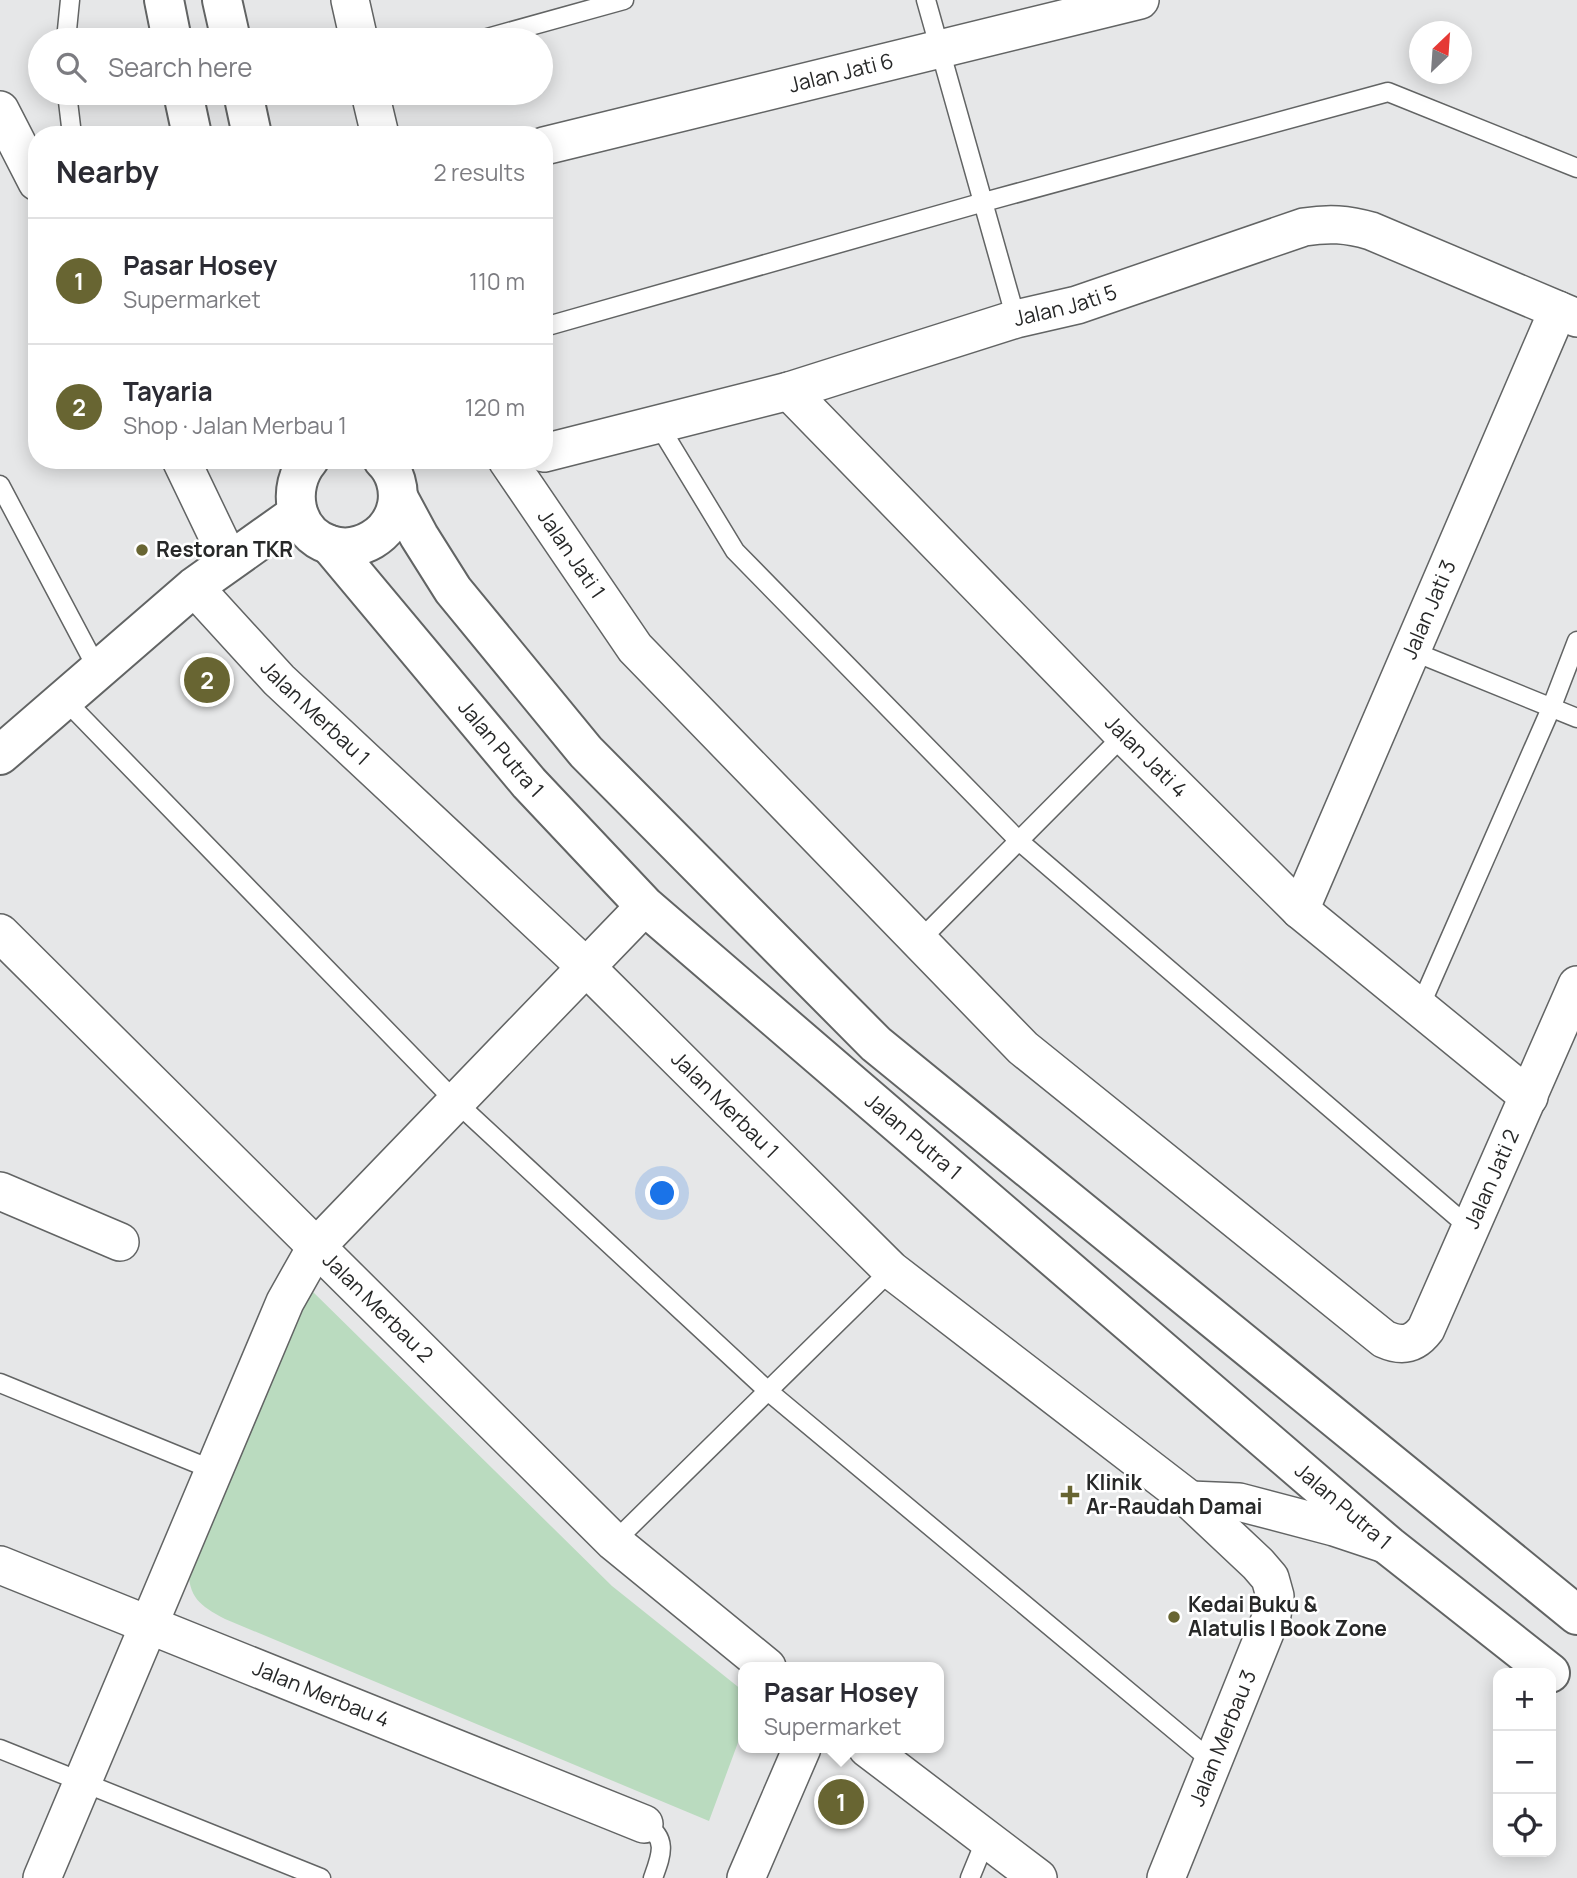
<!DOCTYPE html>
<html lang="en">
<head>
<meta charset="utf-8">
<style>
	body { margin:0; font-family:Manrope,sans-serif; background:#f7f7f7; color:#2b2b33 }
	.controls { position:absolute; right:21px; bottom:21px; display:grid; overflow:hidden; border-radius:14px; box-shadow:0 4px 18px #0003 }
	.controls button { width:63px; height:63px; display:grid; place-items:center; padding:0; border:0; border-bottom:2px solid #e1e1e2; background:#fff; color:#2b2b33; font:35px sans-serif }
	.compass { position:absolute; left:1409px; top:21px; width:63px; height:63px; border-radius:50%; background:#fff; box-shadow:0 4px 18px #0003; rotate:25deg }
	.you { position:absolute; left:663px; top:1194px; width:24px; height:24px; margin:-18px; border:5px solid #fff; border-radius:50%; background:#1a73e8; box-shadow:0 0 0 10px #1a73e833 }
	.badge { display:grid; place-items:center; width:46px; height:46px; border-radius:50%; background:#686532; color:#fff; font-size:23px; font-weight:700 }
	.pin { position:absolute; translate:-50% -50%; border:4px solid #fff; box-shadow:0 2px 7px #0006 }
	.popup { position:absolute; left:738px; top:1662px; width:206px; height:91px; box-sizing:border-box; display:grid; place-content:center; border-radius:14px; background:#fff; filter:drop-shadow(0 2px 5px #0005); font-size:23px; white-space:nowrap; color:#7c7c81 }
	.popup b { font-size:26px; color:#2b2b33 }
	.popup::after { content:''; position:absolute; left:50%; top:100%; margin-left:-14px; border:14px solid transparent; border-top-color:#fff }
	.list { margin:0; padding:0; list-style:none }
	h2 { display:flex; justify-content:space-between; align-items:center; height:91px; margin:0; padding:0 28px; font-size:30px }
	h2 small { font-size:23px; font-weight:400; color:#7c7c81 }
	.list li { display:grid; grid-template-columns:46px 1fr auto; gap:21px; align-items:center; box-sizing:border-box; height:126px; padding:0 28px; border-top:2px solid #e1e1e2 }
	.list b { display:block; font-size:26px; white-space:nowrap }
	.list p { margin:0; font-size:23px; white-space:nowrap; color:#7c7c81 }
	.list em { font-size:23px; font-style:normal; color:#7c7c81 }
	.icon { flex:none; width:38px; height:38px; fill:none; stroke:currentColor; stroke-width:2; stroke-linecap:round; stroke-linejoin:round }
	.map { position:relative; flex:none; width:1577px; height:1878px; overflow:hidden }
	.search { position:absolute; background:#fff; box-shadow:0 4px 18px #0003; left:28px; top:28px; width:525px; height:77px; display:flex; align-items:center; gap:18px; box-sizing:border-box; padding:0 24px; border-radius:38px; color:#7c7c81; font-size:26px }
	.panel { position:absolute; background:#fff; box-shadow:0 4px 18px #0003; left:28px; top:126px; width:525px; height:343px; border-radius:28px }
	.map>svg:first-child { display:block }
</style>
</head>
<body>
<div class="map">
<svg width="1577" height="1878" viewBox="0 0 1577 1878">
	<rect width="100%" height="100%" fill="#e6e7e8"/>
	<path fill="#badbbf" d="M 309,1288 L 612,1586 L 742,1690 L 743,1729 L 709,1821 L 225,1619 C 199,1605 189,1598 188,1567 Z"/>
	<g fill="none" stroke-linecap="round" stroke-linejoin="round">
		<defs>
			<path id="service" d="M 926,0 L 1016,319
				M 66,40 L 70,0
				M 480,40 L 624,0
				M 67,93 L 72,135
				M 544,327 L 984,202 L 1388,92 L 1577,168
				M 658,424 L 735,551 L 1019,841 L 1471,1229
				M 0,485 L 98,670
				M 1412,651 L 1577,718
				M 64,699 L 456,1102 L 768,1391 L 1213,1762
				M 919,941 L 1124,735
				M 1419,1009 L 1552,706 L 1577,641
				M 0,1383 L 213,1470
				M 614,1542 L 891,1270
				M 0,1749 L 321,1878
				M 644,1824 C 669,1838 661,1856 653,1878
				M 970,1878 L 986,1839"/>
			<g id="minor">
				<path d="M 350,0 L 359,40"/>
				<path d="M 370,93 L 380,135"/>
				<path d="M 0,110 L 37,182"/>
				<path id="s1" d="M 544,146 L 1140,0"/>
				<path id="s2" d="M 789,391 L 1124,735 L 1300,910 L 1529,1097"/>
				<path id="s3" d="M 544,453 L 789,391 L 1016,319 L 1077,305 L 1304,227 C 1329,223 1347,224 1371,231 L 1577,318"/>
				<path d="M 181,460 L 229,560"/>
				<path id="s4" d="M 507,460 L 635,648 L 1023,1048 L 1384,1339 C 1402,1347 1414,1345 1426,1329 L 1577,985"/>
				<path id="s5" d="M 194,587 L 279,680 L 586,967 L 891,1270 L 1190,1500 L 1258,1564 L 1270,1578 L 1275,1596 L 1272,1615 L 1166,1878"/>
				<path id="s6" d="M 1300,910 L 1558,310"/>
				<path id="s7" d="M 0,933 L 614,1542 L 767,1667"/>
				<path d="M 0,1191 L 120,1242"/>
				<path d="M 1190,1500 L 1239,1502 L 1334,1527 L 1385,1544"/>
				<path id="s8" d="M 0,1565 L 644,1824"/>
				<path d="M 867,1748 L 1038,1878"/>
				<path d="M 42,1878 L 285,1302 L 316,1247 L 645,906"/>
				<path d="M 746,1878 L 802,1748"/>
			</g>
			<path id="tertiary" d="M 0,755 L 194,587 L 298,513"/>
			<g id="secondary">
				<path d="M 164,0 L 172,40"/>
				<path d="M 222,0 L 231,40"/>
				<path d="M 183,93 L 192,135"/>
				<path d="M 243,93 L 252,135"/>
				<path d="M 309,460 C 286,487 293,533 330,545 C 359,554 391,535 397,505 C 400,489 395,471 383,460"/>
				<path d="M 398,497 L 419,536 L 453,590 L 586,752 L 876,1044 L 1577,1615"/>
				<path id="s9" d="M 330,545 L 529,783 L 645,906 L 1389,1546 L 1550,1673"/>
			</g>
		</defs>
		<use href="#service" stroke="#626464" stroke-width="21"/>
		<use href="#minor" stroke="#626464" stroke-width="40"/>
		<use href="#tertiary" stroke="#626464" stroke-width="42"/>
		<use href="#secondary" stroke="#626464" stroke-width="42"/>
		<use href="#service" stroke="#fff" stroke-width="18"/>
		<use href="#minor" stroke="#fff" stroke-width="37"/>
		<use href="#tertiary" stroke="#fff" stroke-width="38"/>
		<use href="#secondary" stroke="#fff" stroke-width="38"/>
	</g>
	<g fill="#686532" stroke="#fff" stroke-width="2.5">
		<circle cx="142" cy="550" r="7"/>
		<path d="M1066.5 1484.5h7v7h7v7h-7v7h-7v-7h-7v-7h7z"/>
		<circle cx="1174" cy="1617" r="7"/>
	</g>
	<g text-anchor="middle" stroke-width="5" stroke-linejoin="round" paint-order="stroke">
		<g font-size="21" fill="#272828" stroke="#fff">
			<text dy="7" stroke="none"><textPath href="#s1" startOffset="306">Jalan Jati 6</textPath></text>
			<text dy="7" stroke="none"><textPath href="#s3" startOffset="542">Jalan Jati 5</textPath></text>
			<text dy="7" stroke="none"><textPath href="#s4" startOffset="114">Jalan Jati 1</textPath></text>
			<text dy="7" stroke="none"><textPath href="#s6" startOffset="327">Jalan Jati 3</textPath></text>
			<text dy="7" stroke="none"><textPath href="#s5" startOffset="175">Jalan Merbau 1</textPath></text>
			<text dy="7" stroke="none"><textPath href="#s9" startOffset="266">Jalan Putra 1</textPath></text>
			<text dy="7" stroke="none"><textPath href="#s2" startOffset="511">Jalan Jati 4</textPath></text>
			<text dy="7" stroke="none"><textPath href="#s5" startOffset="742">Jalan Merbau 1</textPath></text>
			<text dy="7" stroke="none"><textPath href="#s9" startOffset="833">Jalan Putra 1</textPath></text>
			<text dy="7" stroke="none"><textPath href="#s4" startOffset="1460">Jalan Jati 2</textPath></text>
			<text dy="7" stroke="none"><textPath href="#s7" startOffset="532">Jalan Merbau 2</textPath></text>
			<text dy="7" stroke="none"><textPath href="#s9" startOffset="1400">Jalan Putra 1</textPath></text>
			<text dy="7" stroke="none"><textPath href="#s8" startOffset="346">Jalan Merbau 4</textPath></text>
			<text transform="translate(1223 1738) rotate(-68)" y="7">Jalan Merbau 3</text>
		</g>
		<g font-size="21" font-weight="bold" fill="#272828" stroke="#fff" text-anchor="start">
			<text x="156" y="557">Restoran TKR</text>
			<text x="1086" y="1490">Klinik<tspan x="1086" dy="24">Ar-Raudah Damai</tspan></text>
			<text x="1188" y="1612">Kedai Buku &amp;<tspan x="1188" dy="24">Alatulis I Book Zone</tspan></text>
		</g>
	</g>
</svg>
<div class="controls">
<button>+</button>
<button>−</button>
<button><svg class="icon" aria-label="locate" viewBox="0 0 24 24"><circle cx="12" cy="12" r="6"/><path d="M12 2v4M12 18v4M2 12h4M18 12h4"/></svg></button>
</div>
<svg class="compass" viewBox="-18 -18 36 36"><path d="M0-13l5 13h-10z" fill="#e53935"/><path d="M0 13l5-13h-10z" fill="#7c7c81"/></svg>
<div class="you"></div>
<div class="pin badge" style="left:841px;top:1802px">1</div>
<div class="popup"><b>Pasar Hosey</b>Supermarket</div>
<div class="pin badge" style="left:207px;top:680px">2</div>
<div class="search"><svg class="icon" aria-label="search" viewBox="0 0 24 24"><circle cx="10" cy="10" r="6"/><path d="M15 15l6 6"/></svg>Search here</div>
<section class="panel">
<h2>Nearby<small>2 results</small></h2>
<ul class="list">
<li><span class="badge">1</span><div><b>Pasar Hosey</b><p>Supermarket</p></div><em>110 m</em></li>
<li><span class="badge">2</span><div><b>Tayaria</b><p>Shop · Jalan Merbau 1</p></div><em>120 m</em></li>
</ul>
</section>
</div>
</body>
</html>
